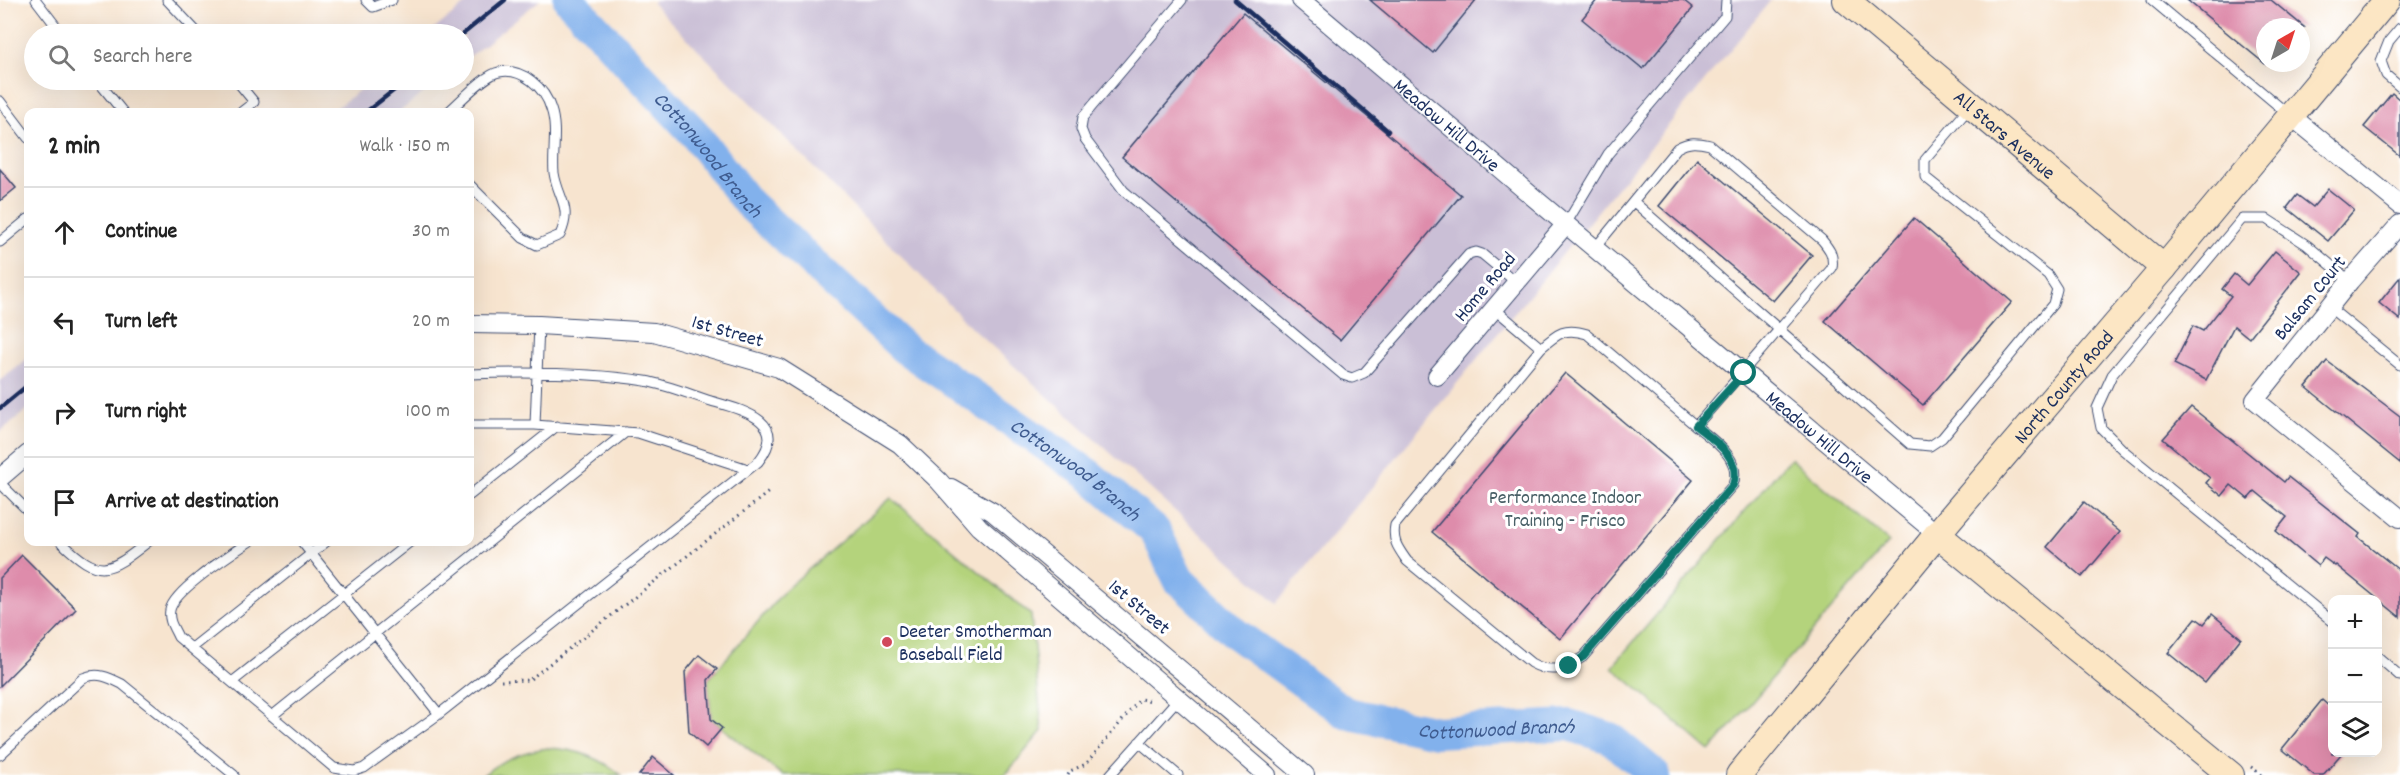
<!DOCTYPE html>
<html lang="en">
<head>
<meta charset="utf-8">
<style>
	body { margin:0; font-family:Dekko,sans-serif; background:#f6f6f6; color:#222 }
	.controls { position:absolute; right:18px; bottom:18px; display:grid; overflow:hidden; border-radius:12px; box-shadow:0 6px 24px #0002 }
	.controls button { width:54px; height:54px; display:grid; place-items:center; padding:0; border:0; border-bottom:2px solid #e0e0e0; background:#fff; color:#222; font:30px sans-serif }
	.compass { position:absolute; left:2256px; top:18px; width:54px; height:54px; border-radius:50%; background:#fff; box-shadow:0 6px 24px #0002; rotate:39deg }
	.stop { position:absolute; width:18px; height:18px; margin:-14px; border:4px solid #0f766e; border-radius:50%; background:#fff }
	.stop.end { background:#0f766e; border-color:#fff; box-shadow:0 2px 6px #0008 }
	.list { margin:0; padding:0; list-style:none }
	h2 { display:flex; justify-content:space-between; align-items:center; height:78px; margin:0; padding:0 24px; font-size:26px }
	h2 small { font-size:20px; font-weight:400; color:#767676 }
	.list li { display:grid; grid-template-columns:39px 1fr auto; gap:18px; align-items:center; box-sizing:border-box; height:90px; padding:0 24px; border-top:2px solid #e0e0e0 }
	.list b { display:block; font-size:22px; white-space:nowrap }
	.list em { font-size:20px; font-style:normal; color:#767676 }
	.icon { flex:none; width:33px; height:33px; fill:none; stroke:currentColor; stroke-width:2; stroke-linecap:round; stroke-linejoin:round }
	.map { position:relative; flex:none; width:2400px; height:775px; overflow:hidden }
	.search { position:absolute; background:#fff; box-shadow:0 6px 24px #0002; left:24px; top:24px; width:450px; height:66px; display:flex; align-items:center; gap:15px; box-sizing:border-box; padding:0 21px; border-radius:33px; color:#767676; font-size:22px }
	.panel { position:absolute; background:#fff; box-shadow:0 6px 24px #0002; left:24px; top:108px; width:450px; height:438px; border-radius:12px }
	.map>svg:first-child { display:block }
</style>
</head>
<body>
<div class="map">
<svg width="2400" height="775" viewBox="0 0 2400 775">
	<rect width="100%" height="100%" fill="#fff"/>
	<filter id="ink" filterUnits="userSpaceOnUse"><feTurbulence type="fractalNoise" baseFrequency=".0167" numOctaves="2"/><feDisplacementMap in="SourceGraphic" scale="12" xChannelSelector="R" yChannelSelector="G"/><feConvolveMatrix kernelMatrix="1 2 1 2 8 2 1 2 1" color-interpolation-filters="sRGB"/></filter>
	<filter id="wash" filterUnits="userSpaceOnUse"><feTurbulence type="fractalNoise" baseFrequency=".008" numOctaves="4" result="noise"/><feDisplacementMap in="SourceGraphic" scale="24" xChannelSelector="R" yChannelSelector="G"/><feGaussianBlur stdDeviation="1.35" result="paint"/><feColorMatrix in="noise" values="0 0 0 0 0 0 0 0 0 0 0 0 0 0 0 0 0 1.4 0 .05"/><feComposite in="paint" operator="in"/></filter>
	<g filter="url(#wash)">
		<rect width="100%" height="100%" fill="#f7e4cf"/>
		<path fill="#cabfd6" d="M 471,0 L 540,0 L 464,61 L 464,34 L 428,34 Z
			M 655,0 L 1771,0 L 1277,603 L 973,329 L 652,3 Z
			M 372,80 L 440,80 L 399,112 L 331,112 Z
			M 28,358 L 28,409 L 0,432 L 0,381 Z"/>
		<path fill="#b4d37b" stroke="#68816c" stroke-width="1.5" d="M 1790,458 L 1889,542 L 1710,751 L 1612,667 Z
			M 891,498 L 1031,615 L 1042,731 L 1005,775 L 782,775 L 711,719 L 708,680 L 785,590 Z
			M 548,748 C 576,749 600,757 621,775 L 483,775 C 502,759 523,751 548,748 Z"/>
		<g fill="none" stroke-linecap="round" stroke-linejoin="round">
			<path stroke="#82b1ec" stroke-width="32" id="s1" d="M 569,0 L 695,134 L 748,203 L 904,348 L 1088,474 L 1155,531 L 1179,580 L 1236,634 L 1346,713 L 1436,732 L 1569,725 L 1610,738 L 1655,775"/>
		</g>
		<g id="blocks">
			<path fill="#de8cab" d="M 1370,0 L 1476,0 L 1433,53 Z
				M 1597,0 L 1683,0 L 1693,8 L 1643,69 L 1582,19 Z
				M 2187,0 L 2271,0 L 2304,27 L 2265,27 L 2265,64 Z
				M 1243,13 L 1461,195 L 1340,340 L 1122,157 Z
				M 2392,93 L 2400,100 L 2400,156 L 2364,127 Z
				M 1697,159 L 1812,255 L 1773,301 L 1659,206 Z
				M 0,169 L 16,188 L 0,201 Z
				M 2328,189 L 2354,210 L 2328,241 L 2287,208 L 2297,195 L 2313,207 Z
				M 1914,218 L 2012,302 L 1923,405 L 1825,321 Z
				M 2275,251 L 2301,272 L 2249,338 L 2234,326 L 2206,380 L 2174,364 L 2193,326 L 2203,331 L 2231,296 L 2222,289 L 2234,274 L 2247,285 Z
				M 2400,277 L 2400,320 L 2379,303 Z
				M 2327,361 L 2400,416 L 2400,463 L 2306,387 Z
				M 1565,373 L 1693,480 L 1560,639 L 1432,532 Z
				M 2191,407 L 2284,482 L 2288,477 L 2360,534 L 2358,537 L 2400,571 L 2400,617 L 2336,565 L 2335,566 L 2324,558 L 2318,566 L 2276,531 L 2287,517 L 2255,491 L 2248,499 L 2231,485 L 2222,496 L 2206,483 L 2210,478 L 2163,439 Z
				M 2084,502 L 2120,532 L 2082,577 L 2047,547 Z
				M 22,555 L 76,609 L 0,686 L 0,578 Z
				M 2212,614 L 2241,638 L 2205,683 L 2168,653 L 2196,618 L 2204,624 Z
				M 699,655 L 717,669 L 708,680 L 711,719 L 722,728 L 706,747 L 689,732 L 685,672 Z
				M 2322,700 L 2332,709 L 2332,753 L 2342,753 L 2323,775 L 2314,775 L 2282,749 Z
				M 653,757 L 674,775 L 639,775 Z"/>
		</g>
	</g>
	<g filter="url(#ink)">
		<use href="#blocks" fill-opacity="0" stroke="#3c4a6f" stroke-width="1.5"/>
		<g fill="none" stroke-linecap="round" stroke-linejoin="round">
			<defs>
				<path id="lane" d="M 36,0 L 62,34
					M 167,0 L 199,34
					M 366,0 L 373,7 L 392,0
					M 1182,0 L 1083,117 L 1081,129 L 1085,139 L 1124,191 L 1343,375 L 1352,378 L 1364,373 L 1469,254 L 1476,252 L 1482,254 L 1517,283
					M 2152,0 L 2288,114
					M 2400,28 L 2389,41 L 2381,61 L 2386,75 L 2400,87
					M 97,80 L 123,112
					M 236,80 L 254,102 L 241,112
					M 0,101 L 28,138
					M 448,112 C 460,102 484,75 499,72 C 522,67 545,88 551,109 C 558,129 552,153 554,173 C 558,199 573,207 560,235 L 537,245 L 523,238 L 470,185
					M 1634,202 L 1910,444 L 1930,446 L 1942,438 L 2053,304 L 2057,289 L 2048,275 L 1925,177 L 1925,160 L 1970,107
					M 1566,224 L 1608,154 L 1725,16 L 1726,0
					M 0,242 L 28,219
					M 1595,248 L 1677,148 C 1689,141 1697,142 1710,145 L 1822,240 C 1830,250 1834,255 1832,268 L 1696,426 C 1715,442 1742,458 1733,485 L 1583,657 C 1565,669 1551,674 1531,663 L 1407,561 C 1398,548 1392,541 1395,525 L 1541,348 C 1558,333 1565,327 1587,334 L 1696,426
					M 2330,308 L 2400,365
					M 1495,309 L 1541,348
					M 470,425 L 535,425 L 638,433 L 748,469
					M 535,425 L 539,325
					M 0,483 L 28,511
					M 470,495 L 557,426
					M 61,542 C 100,579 107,574 148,542
					M 249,542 C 231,554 174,590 170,610 C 168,621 174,628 178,637 L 334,768 L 354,771 L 364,768 L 439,714 L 758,462 C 791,421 742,410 711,401 C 689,394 667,385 645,381 C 587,372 528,372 470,374
					M 302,542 L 439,714
					M 2332,621 L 2123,450 L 2101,428 L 2097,408 L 2112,375 L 2242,219 L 2267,219 L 2307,245 L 2350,281
					M 192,648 L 326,542
					M 2378,657 L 2400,676
					M 232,682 L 410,542
					M 272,716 L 626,432
					M 1139,742 L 1178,775
					M 0,755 L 83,678 C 98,672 108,677 122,684 L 234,775
					M 1110,775 L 1178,699"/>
				<g id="street">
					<path id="s2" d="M 1301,0 L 1539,202 L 1937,534"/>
					<path d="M 2290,115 L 2400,205"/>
					<path d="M 2400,224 L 2350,281 L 2255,400 L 2400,518"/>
					<path d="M 470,324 L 539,325 L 654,332 L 779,368 L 900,444 L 939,481 L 979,527 L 1267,775"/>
					<path d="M 1437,376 L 1566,224"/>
					<path d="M 0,478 L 28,454"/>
					<path d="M 951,488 L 993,512 L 1305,775"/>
				</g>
				<g id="secondary">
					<path id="s3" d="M 1846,0 L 2164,268"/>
					<path d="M 1937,534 L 2231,775"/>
					<path id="s4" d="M 1739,775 L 1948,521 L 2164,268 L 2387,0"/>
				</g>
			</defs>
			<use href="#lane" stroke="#3c4a6f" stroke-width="11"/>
			<use href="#street" stroke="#3c4a6f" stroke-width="20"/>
			<use href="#secondary" stroke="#3c4a6f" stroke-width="28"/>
			<path stroke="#3c4a6f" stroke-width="3" stroke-dasharray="1.5 4.5" stroke-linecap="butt" d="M 501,681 L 529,680 L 770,491
				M 2251,767 L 2262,775
				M 1068,775 L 1070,771 L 1086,764 L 1140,699 L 1152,701"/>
			<use href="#lane" stroke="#fff" stroke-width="9"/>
			<use href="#street" stroke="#fff" stroke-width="18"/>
			<use href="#secondary" stroke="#fce6c4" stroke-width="26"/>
			<path stroke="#1b2f5e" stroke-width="4.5" d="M 1235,0 L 1388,131
				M 463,34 L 505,0
				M 366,112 L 407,80
				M 0,408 L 28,385"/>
		</g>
	</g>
	<g fill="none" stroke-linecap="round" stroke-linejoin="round" filter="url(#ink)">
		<path stroke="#0f766e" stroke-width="8" d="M 1569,666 L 1583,657 L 1733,485 C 1742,458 1715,441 1696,426 L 1744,373"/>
	</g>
	<circle fill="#d1495b" stroke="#fff" stroke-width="2" cx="887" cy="642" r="6"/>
	<g text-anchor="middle" stroke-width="6" stroke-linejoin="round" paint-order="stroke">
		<g font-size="20" fill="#1b2f5e" stroke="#fff">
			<text dy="7" stroke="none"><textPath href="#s2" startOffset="192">Meadow Hill Drive</textPath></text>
			<text dy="7" stroke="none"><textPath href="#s3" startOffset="208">All Stars Avenue</textPath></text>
			<text transform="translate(1484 286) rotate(-50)" y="7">Home Road</text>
			<text transform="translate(2309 297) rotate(-51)" y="7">Balsam Court</text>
			<text transform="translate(728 330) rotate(16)" y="7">1st Street</text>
			<text dy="7" stroke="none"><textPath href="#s4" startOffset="506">North County Road</textPath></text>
			<text dy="7" stroke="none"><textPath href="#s2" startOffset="678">Meadow Hill Drive</textPath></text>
			<text transform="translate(1140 606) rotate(40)" y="7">1st Street</text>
		</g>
		<g font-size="20" fill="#496067" stroke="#fff">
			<text x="1565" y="503">Performance Indoor<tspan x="1565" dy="23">Training - Frisco</tspan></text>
		</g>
		<g font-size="20" fill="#1b2f5e" stroke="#fff" text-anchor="start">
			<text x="899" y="637">Deeter Smotherman<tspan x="899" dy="23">Baseball Field</tspan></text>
		</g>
		<g font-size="21" font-style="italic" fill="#3f5c90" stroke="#fff">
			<text dy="7" stroke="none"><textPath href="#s1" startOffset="208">Cottonwood Branch</textPath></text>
			<text dy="7" stroke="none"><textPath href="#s1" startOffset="694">Cottonwood Branch</textPath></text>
			<text dy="7" stroke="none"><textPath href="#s1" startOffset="1216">Cottonwood Branch</textPath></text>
		</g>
	</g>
</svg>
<div class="controls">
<button>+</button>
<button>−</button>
<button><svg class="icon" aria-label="layers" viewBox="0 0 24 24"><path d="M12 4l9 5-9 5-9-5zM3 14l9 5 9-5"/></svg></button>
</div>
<svg class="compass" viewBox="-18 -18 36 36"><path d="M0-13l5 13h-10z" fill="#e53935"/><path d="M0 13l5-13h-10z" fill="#767676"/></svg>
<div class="stop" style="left:1744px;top:373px"></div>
<div class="stop end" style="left:1569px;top:666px"></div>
<div class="search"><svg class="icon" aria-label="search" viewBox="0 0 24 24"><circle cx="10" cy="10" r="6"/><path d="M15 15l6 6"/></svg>Search here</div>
<section class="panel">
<h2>2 min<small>Walk · 150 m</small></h2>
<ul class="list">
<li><svg class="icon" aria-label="ahead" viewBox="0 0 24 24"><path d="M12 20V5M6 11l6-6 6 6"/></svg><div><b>Continue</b></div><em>30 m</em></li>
<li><svg class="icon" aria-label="left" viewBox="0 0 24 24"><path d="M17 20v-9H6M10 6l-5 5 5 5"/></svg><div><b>Turn left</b></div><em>20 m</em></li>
<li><svg class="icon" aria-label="right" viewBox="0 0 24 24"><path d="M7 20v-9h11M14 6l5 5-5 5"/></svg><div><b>Turn right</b></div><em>100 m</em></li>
<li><svg class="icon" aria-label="arrive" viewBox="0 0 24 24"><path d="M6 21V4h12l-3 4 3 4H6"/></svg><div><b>Arrive at destination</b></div></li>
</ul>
</section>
</div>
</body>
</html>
